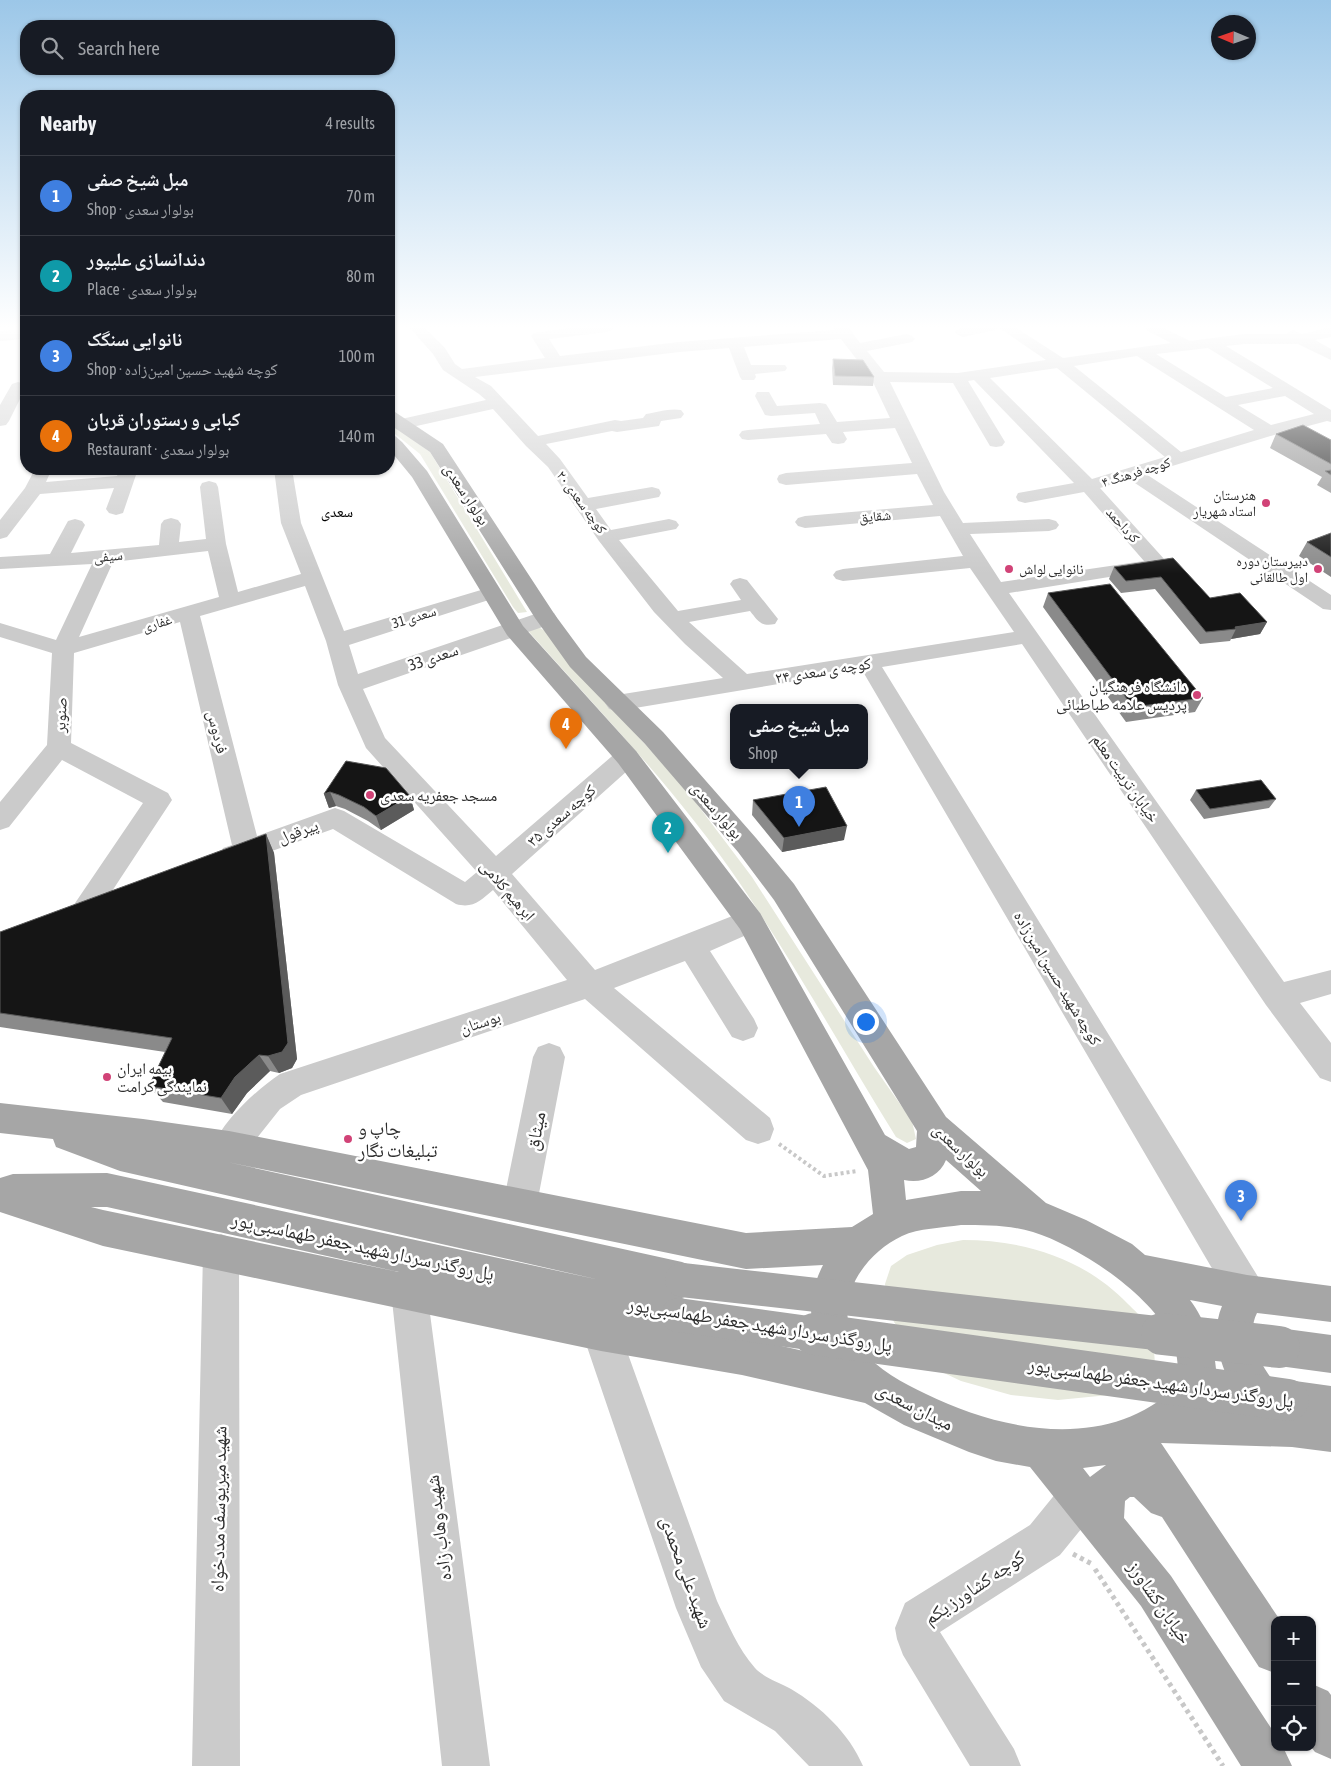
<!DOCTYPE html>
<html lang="en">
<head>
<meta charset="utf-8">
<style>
	body { margin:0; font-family:"Asap Condensed","Noto Naskh Arabic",sans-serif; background:#20242c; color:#f1f3f6 }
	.controls { position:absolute; right:15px; bottom:15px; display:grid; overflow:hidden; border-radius:10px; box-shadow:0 1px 4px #0004 }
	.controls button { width:45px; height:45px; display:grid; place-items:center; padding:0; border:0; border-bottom:1px solid #363941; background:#171b24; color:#f1f3f6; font:25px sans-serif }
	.compass { position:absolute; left:1211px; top:15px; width:45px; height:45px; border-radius:50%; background:#171b24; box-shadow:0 1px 4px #0004; rotate:272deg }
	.you { position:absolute; left:865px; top:1021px; width:18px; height:18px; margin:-12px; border:4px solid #fff; border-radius:50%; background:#1a73e8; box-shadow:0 0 0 8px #1a73e833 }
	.badge { display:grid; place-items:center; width:32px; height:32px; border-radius:50%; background:#d14377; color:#fff; font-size:16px; font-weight:700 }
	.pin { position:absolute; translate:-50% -41px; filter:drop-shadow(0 1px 2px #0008) }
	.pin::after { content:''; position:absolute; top:26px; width:18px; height:15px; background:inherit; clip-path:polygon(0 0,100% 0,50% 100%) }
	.popup { position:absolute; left:730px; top:704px; width:138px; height:65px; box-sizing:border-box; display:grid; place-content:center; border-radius:10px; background:#171b24; filter:drop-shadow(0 1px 4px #0005); font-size:16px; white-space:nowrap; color:#9ea1a6 }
	.popup b { font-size:19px; color:#f1f3f6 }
	.popup::after { content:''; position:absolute; left:50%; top:100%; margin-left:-10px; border:10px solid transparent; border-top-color:#171b24 }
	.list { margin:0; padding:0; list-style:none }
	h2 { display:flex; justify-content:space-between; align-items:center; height:65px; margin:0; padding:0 20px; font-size:21px }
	h2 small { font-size:16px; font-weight:400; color:#9ea1a6 }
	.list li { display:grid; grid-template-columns:32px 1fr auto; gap:15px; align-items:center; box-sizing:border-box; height:80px; padding:0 20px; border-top:1px solid #363941 }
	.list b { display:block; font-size:19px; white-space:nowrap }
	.list p { margin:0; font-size:16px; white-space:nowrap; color:#9ea1a6 }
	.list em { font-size:16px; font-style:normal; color:#9ea1a6 }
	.icon { flex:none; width:28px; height:28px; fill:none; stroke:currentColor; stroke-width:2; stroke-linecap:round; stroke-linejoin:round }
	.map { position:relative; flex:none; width:1331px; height:1766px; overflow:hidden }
	.search { position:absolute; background:#171b24; box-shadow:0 1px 4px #0004; left:20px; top:20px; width:375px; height:55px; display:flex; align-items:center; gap:12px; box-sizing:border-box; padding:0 18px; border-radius:20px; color:#9ea1a6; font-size:19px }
	.panel { position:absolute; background:#171b24; box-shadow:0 1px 4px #0004; left:20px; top:90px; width:375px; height:385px; border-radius:20px }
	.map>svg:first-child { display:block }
</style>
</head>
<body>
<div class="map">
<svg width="1331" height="1766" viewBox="0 0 1331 1766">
	<rect width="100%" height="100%" fill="#fff"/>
	<path fill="#e7e9dd" d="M 389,423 L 430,452 L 527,612 L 518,613 L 513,607 L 420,454 L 389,429 Z
		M 537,626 L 545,631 L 617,714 L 681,783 L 752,877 L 874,1067 L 912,1121 L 916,1139 L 907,1143 L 896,1137 C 844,1053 796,966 741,885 C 680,794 602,714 529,632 L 531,629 Z
		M 963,1240 C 1025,1240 1085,1259 1128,1304 C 1134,1310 1142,1317 1146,1324 C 1154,1335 1154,1351 1155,1364 L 1109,1395 L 1058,1400 L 1011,1395 L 961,1381 L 942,1372 L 908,1342 L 894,1322 L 889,1310 L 885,1284 L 891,1266 L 907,1255 L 937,1245 Z"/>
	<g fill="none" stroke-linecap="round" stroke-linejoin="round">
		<path stroke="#c8c8c8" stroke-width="4" stroke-dasharray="3 3" stroke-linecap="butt" d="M 779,1144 L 824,1176 L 857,1171"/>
		<path stroke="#c8c8c8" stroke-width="5" stroke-dasharray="4 4" stroke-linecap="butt" d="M 1073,1554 L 1092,1564
			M 1095,1569 L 1223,1766"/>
		<path fill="#cbcbcb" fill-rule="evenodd" d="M 409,327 L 424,327 L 445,348 L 455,364 L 462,369 L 545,358 L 531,336 L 534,333 L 575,327 L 615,327 L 612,330 L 607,332 L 549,339 L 560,356 L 679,342 L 835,330 L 833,327 L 848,327 L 860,343 L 907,334 L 912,336 L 915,339 L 912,342 L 867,351 L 884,372 L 958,373 L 1046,360 L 998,327 L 995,330 L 963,337 L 958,335 L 955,332 L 958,329 L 967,327 L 1015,327 L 1063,358 L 1171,343 L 1146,330 L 1144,327 L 1162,327 L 1190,341 L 1244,334 L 1286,334 L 1293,330 L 1302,334 L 1331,327 L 1331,337 L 1315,340 L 1331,349 L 1331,360 L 1298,344 L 1244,344 L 1226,346 L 1331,410 L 1331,422 L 1327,421 L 1274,435 L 1146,474 L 1331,595 L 1331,610 L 1323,609 L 1129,479 L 1100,488 L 1165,560 L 1168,564 L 1165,568 L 1009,593 L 1284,982 L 1331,970 L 1331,994 L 1300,1003 L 1331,1043 L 1331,1082 L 1320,1078 L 1266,1005 L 1022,644 L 882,667 L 1260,1280 L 1265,1293 L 1260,1306 L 1247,1311 L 1234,1306 L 862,670 L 617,711 L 609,709 L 605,703 L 609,697 L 617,695 L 723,678 L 685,644 L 654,612 L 599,541 L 548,467 L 526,446 L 493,409 L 403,429 L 397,428 L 394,424 L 397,420 L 486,400 L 479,394 L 443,370 L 433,354 ZM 841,339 L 871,378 L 890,418 L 837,422 L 826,404 L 820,403 L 777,406 L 769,392 L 757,392 L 755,396 L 765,415 L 771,416 L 815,413 L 820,424 L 748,430 L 742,431 L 739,435 L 742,439 L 748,440 L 826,434 L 832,443 L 838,444 L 844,443 L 847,439 L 843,432 L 895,428 L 912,463 L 786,473 L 779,475 L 777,479 L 779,483 L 786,485 L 917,474 L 933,505 L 805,516 L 798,518 L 795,522 L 798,526 L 805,528 L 940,516 L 963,556 L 843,569 L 836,571 L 833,575 L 836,579 L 843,581 L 970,568 L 1014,632 L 747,674 L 689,622 L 750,611 C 758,621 761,627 775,624 L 778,619 L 747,580 L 740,578 L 733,580 L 730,584 L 741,600 L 678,611 L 619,540 L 676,529 L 679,525 L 676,521 L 669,519 L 611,530 L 596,509 L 659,497 L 661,493 L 659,489 L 652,487 L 588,498 L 560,459 L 546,444 L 612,431 L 617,432 L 659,426 L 661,421 L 681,418 L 684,414 L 681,410 C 670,408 657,412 646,414 L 643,418 L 621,421 L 615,420 L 538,436 L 491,386 L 475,377 L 679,352 L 729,348 L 740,377 L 742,380 L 754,380 L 756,377 L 755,374 L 785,371 L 787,368 L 785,365 L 751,365 L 744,347 ZM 1208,348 L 1273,388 L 1226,397 L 1156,354 ZM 1137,356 L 1254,430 L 1181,452 L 1074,366 ZM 1057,368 L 1165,457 L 1092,479 L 990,378 ZM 974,380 L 1074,483 L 1018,493 L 1016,497 L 1018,501 L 1025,503 L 1084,492 L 1144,561 L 1001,582 L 970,534 L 1049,531 L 1056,529 L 1059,525 L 1056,521 L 1049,519 L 963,523 L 944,492 L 890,382 L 953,383 L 990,446 L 996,447 L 1002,446 L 1005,442 L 968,381 ZM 1285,396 L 1314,414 L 1271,425 L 1238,405 Z
			M 26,329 L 26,339 L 0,341 L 0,331 Z
			M 18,382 L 24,384 L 26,387 L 9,421 L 6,425 L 0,426 L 0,405 L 12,384 Z
			M 35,469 L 47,469 L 50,473 L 46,482 L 117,476 L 120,469 L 138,469 L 123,513 L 116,515 L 109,513 L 106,509 L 114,488 L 40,494 L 7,537 L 0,539 L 0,520 L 25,488 Z
			M 274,469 L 292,469 L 301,523 L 344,631 L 491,587 L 498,589 L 502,593 L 498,597 L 349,645 L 358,674 L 538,613 L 546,611 L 554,613 L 557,618 L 554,623 L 363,689 L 385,738 L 496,856 L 618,751 L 627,748 L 636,751 L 639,757 L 636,763 L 512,874 L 595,970 L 740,913 L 750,910 L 760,913 L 764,921 L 760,929 L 710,951 L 754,1019 L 758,1028 L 754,1037 L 743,1041 L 732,1037 L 685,961 L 614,988 L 770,1118 L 774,1129 L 770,1140 L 758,1144 L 746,1140 L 585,999 L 301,1095 L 280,1109 L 241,1158 L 229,1163 L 217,1158 L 212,1147 C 225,1119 255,1091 280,1074 L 567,980 L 493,890 C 481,900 473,909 456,904 L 333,829 L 233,865 L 223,862 L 220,855 L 223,848 L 232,845 L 180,622 L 74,653 L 71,743 L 168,793 L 172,800 L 93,920 L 83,923 L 73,920 L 69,912 L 143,803 L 62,760 L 9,827 L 0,830 L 0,802 L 47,745 L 52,653 L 0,637 L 0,623 L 56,640 L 92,564 L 0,569 L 0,557 L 50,554 L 68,521 L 75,519 L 82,521 L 85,525 L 71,553 L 159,545 L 161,524 L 164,520 L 171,518 L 178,520 L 181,524 L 179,542 L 206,539 L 200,487 L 202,483 L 209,481 L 216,483 L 218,487 L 226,544 L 238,592 L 301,574 L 281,523 ZM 208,551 L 219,597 L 79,637 L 113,562 ZM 305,586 L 326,641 L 338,685 L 366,748 L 477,872 L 465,882 L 344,811 L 335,808 L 257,836 L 200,616 Z
			M 549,1043 L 560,1047 L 565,1057 L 537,1204 L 532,1216 L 520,1221 L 508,1216 L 503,1204 L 533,1057 L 538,1047 Z
			M 221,1234 L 234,1239 L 239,1252 L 240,1766 L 192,1766 L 203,1252 L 208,1239 Z
			M 409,1273 L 422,1278 L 427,1291 L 490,1766 L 442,1766 L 391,1291 L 396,1278 Z
			M 601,1313 L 614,1319 L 620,1332 L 717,1601 C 728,1624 738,1649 755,1668 C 763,1677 780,1683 791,1689 C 821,1707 849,1733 863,1766 L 809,1766 L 775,1731 L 724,1701 L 701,1667 L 676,1608 L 582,1332 L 588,1319 Z
			M 1080,1476 L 1095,1482 L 1101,1497 L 1095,1512 L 1060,1555 L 940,1632 L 1014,1749 L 1021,1766 L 970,1766 L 903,1655 L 897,1639 L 895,1628 L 905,1603 L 1030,1525 L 1065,1482 Z"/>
		<path fill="#a6a6a6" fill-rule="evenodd" d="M 389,411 L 395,412 L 443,444 L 555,615 L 586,657 L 663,732 L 756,838 L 794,884 L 946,1117 L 1046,1203 L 1086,1220 L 1132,1244 L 1145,1255 L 1247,1275 L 1331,1286 L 1331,1322 L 1257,1313 C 1245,1336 1261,1368 1277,1385 L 1288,1380 L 1331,1386 L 1331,1452 L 1292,1447 L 1161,1443 L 1280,1620 L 1275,1620 L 1275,1673 L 1259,1667 L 1162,1517 L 1151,1513 L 1134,1497 L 1130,1497 L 1125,1501 L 1124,1518 L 1171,1576 L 1275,1734 L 1275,1747 L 1283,1747 L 1292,1766 L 1241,1766 L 1141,1606 L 1030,1467 L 996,1461 L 969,1452 L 904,1425 L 865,1403 L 742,1375 L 601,1351 L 103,1246 L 0,1212 L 0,1178 L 13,1174 L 107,1173 L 600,1280 L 120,1171 L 56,1147 L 53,1139 L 0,1133 L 0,1103 L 143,1119 L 229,1131 L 746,1233 L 852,1227 L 873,1214 L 868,1170 L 740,929 L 618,763 L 507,635 L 412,477 L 389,449 L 389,435 L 395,436 L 402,442 L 427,471 L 523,626 L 636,751 L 760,913 L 885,1135 L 909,1149 L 916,1147 L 917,1131 L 774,900 L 738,852 L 645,744 L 570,667 L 535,618 L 430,452 L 389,424 ZM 946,1160 L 981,1191 L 961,1191 L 906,1200 L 904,1180 C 921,1184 939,1177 946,1160 ZM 227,1162 L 746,1269 L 823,1265 C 807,1297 808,1322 821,1355 L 742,1337 L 691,1328 L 697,1315 L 691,1302 L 682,1298 L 695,1293 L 700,1280 L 695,1267 L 682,1262 ZM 91,1207 L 107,1207 L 399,1272 L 103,1210 ZM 961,1225 C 985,1225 1010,1225 1033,1232 C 1078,1246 1147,1292 1169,1334 C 1178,1349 1179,1369 1177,1386 C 1109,1452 1003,1432 926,1394 C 903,1383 878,1370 861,1349 C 828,1308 860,1256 902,1236 C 919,1228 942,1228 961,1225 ZM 1190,1300 L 1222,1306 C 1208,1339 1224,1378 1244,1405 L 1212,1404 C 1224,1373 1210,1326 1190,1300 ZM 1106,1465 L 1090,1477 L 1083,1468 Z
			M 1279,1328 L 1331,1335 L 1331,1373 L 1279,1366 L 1266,1360 L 1260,1347 L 1266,1334 Z
			M 1312,1684 L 1328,1691 L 1331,1695 L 1331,1759 L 1315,1752 L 1311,1747 Z"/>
		<path stroke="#a6a6a6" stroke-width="34" d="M 682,1280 L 1174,1335
			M 678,1315 L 823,1335"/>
		<path stroke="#a6a6a6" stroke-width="42" d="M 814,1334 L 1288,1400
			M 1162,1334 L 1279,1347"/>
	</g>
	<path fill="#8a8a8a" d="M 833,359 L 874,377 L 873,386 L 833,385 L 832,368 Z
		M 1276,434 L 1331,440 L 1331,493 L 1317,485 L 1322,477 L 1270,448 Z
		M 1331,533 L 1331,577 L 1299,556 L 1307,542 Z
		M 1173,558 L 1210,598 L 1267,622 L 1260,634 L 1231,639 L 1230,641 L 1200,644 L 1155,589 L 1121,593 L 1109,579 L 1114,567 Z
		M 1048,593 L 1203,698 L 1195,712 L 1126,722 L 1043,607 Z
		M 346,761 L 410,796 L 414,810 L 381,830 L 368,821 L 345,809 L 336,806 L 329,808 L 324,794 Z
		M 1196,790 L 1276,799 L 1269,808 L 1204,819 L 1190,800 Z
		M 753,800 L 844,840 L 782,852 L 752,815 Z
		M 266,834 L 274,853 L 297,1059 L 292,1068 L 279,1073 L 270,1071 L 247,1093 L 232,1114 L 163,1102 L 149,1086 L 165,1052 L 0,1027 L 0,932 Z"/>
	<path fill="#5b5b5b" d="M 1267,622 L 1260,634 L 1231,639 L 1236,629 L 1235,627 Z
		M 330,792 L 336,806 L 329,808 L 324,794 Z
		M 410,796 L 414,810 L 381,830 L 376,816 Z
		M 847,826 L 844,840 L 782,852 L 784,838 Z
		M 266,834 L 274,853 L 297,1059 L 292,1068 L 279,1073 L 268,1056 Z
		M 259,1055 L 270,1071 L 247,1093 L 232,1114 L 221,1098 L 235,1077 Z"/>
	<path fill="#151515" stroke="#5b5b5b" d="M 833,359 L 863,360 L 874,377 L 835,376 Z
		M 1303,425 L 1331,440 L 1331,464 L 1276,434 Z
		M 1331,470 L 1331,475 L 1325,471 Z
		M 1331,533 L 1331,557 L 1307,542 Z
		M 1173,558 L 1210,598 L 1240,593 L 1267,622 L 1235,627 L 1236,629 L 1206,632 L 1161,577 L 1126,581 L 1114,567 Z
		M 1110,584 L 1203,698 L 1133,707 L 1048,593 Z
		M 346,761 L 386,768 L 410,796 L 376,816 L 364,807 L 339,795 L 330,792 L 324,794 Z
		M 1261,780 L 1276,799 L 1210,809 L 1196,790 Z
		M 826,787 L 847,826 L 784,838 L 753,800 Z
		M 266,834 L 288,1043 L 282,1052 L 268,1056 L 259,1055 L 235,1077 L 221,1098 L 149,1086 L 172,1038 L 0,1013 L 0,932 Z"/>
	<linearGradient id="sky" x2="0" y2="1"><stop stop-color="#9cc7e8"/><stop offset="0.57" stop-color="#fff"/><stop offset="1" stop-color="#fff" stop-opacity="0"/></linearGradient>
	<rect width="1331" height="574" fill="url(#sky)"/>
	<g fill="#d14377" stroke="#fff" stroke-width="2">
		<circle cx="1266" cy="503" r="5"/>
		<circle cx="1009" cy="569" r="5"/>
		<circle cx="1318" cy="569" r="5"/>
		<circle cx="1197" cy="695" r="5"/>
		<circle cx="370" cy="795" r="5"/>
		<circle cx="107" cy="1077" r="5"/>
		<circle cx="348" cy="1139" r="5"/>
	</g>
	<g text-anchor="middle" stroke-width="5" stroke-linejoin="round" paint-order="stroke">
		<g font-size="14" fill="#2e2e2e" stroke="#fff">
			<text transform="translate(1136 472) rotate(-17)" y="5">کوچه فرهنگ ۴</text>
			<text transform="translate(582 502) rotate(54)" y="5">کوچه سعدی ۲۰</text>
			<text transform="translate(875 516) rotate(-5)" y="5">شقایق</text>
			<text transform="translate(1123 525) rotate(48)" y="5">کرداحمد</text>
			<text transform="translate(108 556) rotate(-6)" y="5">سیفی</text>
			<text transform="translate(414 617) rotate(-17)" y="5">سعدی 31</text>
			<text transform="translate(157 623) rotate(-16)" y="5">غفاری</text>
		</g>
		<g font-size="14" fill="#2e2e2e" stroke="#fff" text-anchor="end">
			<text x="1256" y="500">هنرستان<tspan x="1256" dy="16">استاد شهریار</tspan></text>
			<text x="1308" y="566">دبیرستان دوره<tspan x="1308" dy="16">اول طالقانی</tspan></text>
			<text x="1019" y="574" text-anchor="start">نانوایی لواش</text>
		</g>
		<g font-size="15" fill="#000" stroke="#fff">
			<text x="337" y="517">سعدی</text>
		</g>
		<g font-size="16" fill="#2e2e2e" stroke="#fff">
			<text transform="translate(467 494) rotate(57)" y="6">بولوار سعدی</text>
			<text transform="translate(433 657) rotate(-19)" y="6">سعدی 33</text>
			<text transform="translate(823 670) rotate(-9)" y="6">کوچه ی سعدی ۲۴</text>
			<text transform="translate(60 715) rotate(-87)" y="6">صنوبر</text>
			<text transform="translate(218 732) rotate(76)" y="6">فردوس</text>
			<text transform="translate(1126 778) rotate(55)" y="6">خیابان تربیت معلم</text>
			<text transform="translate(717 810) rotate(49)" y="6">بولوار سعدی</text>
			<text transform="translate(561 815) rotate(-41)" y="6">کوچه سعدی ۳۵</text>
			<text transform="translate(298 831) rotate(-20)" y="6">پیرقول</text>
			<text transform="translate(508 890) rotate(49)" y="6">ابرهیم کلامی</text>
			<text transform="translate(1058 978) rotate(59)" y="6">کوچه شهید حسین امین‌زاده</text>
			<text transform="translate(480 1022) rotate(-18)" y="6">بوستان</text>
			<text transform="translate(961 1150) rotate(43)" y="6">بولوار سعدی</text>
		</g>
		<g font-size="16" fill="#2e2e2e" stroke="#fff" text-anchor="start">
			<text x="1187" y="692" text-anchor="end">دانشگاه فرهنگیان<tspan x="1187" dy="18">پردیس علامه طباطبائی</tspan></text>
			<text x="380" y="801">مسجد جعفریه سعدی</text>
			<text x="117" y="1074">بیمه ایران<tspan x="117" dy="18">نمایندگی کرامت</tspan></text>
		</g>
		<g font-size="19" fill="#2e2e2e" stroke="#fff" text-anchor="start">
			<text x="358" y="1135">چاپ و<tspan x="358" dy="22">تبلیغات نگار</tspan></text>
		</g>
		<g font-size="19" fill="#2e2e2e" stroke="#fff">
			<text transform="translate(535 1131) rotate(-79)" y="7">میثاق</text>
			<text transform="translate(363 1246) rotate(12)" y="7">پل روگذر سردار شهید جعفر طهماسبی‌پور</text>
			<text transform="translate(760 1324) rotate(9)" y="7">پل روگذر سردار شهید جعفر طهماسبی‌پور</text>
			<text transform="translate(1161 1382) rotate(8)" y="7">پل روگذر سردار شهید جعفر طهماسبی‌پور</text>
			<text transform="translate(915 1406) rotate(27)" y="7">میدان سعدی</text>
			<text transform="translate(218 1509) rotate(-89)" y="7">شهید میریوسف مددخواه</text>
			<text transform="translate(438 1528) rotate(-97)" y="7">شهید وهاب زاده</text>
			<text transform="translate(687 1572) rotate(70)" y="7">شهید علی محمدی</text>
			<text transform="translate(974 1587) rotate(-34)" y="7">کوچه کشاورز یکم</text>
			<text transform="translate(1160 1602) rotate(55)" y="7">خیابان کشاورز</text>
		</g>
	</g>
</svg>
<div class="controls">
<button>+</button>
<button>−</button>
<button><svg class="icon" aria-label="locate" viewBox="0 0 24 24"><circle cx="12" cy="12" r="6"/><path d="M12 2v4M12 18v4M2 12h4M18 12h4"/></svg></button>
</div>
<svg class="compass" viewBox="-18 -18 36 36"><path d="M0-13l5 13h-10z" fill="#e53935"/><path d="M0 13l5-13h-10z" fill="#9ea1a6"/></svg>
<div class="you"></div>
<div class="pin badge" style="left:799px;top:827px;background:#3f7fe0">1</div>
<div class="popup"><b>مبل شیخ صفی</b>Shop</div>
<div class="pin badge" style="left:668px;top:853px;background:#0f9aa8">2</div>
<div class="pin badge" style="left:1241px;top:1221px;background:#3f7fe0">3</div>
<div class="pin badge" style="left:566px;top:749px;background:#e8710a">4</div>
<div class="search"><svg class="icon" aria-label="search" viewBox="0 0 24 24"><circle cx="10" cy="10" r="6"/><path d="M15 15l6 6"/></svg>Search here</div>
<section class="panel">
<h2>Nearby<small>4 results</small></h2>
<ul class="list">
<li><span class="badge" style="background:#3f7fe0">1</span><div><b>مبل شیخ صفی</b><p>Shop · بولوار سعدی</p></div><em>70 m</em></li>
<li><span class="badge" style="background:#0f9aa8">2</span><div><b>دندانسازی علیپور</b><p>Place · بولوار سعدی</p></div><em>80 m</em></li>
<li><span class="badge" style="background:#3f7fe0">3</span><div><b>نانوایی سنگک</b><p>Shop · کوچه شهید حسین امین‌زاده</p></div><em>100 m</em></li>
<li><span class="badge" style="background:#e8710a">4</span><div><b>کبابی و رستوران قربان</b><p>Restaurant · بولوار سعدی</p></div><em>140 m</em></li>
</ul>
</section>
</div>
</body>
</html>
